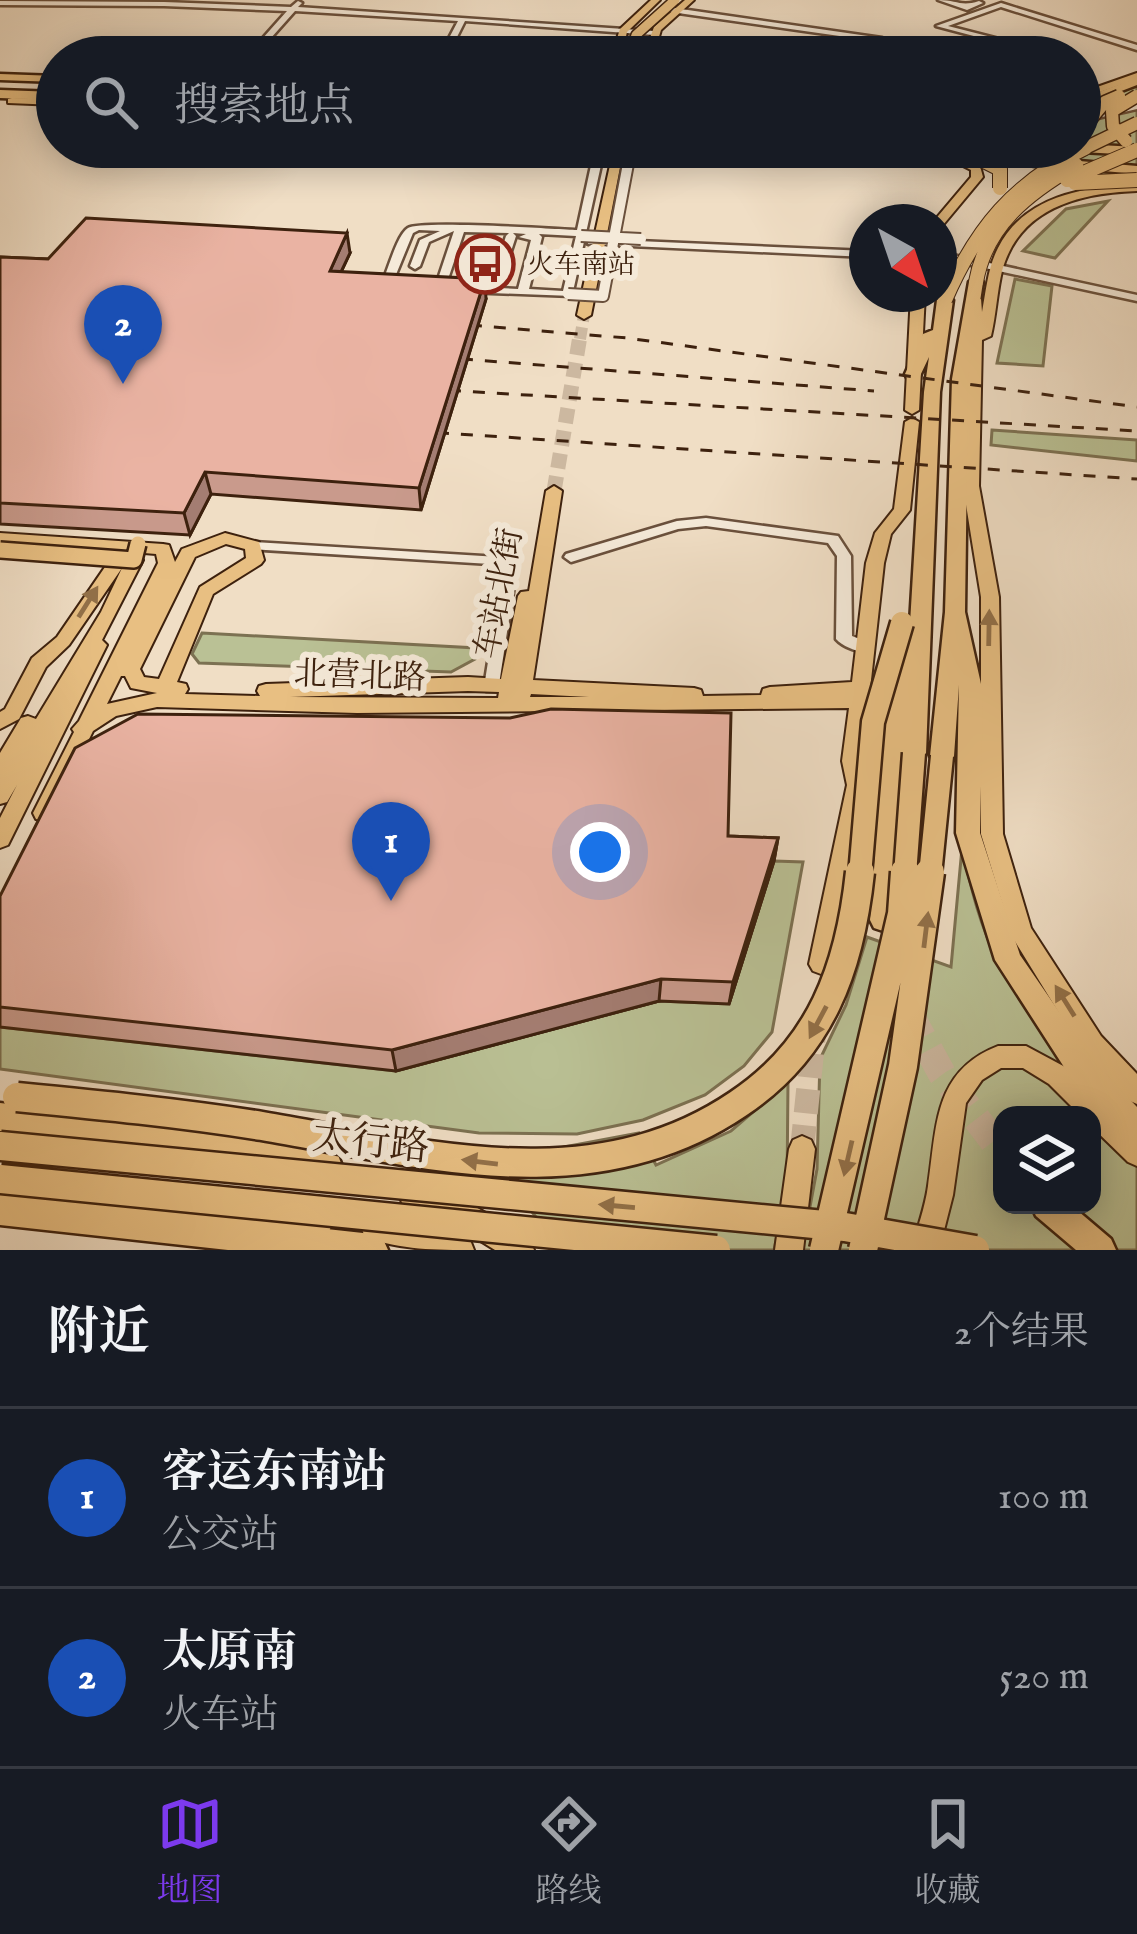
<!DOCTYPE html>
<html lang="zh">
<head>
<meta charset="utf-8">
<style>
	body { margin:0; font-family:"IM FELL English","Noto Serif SC",serif; background:#242831; color:#f1f3f6 }
	.controls { position:absolute; right:36px; bottom:36px; display:grid; overflow:hidden; border-radius:24px; box-shadow:0 6px 30px #0003 }
	.controls button { width:108px; height:108px; display:grid; place-items:center; padding:0; border:0; border-bottom:3px solid #363941; background:#171b24; color:#f1f3f6; font:60px sans-serif }
	.compass { position:absolute; left:849px; top:204px; width:108px; height:108px; border-radius:50%; background:#171b24; box-shadow:0 6px 30px #0003; rotate:140deg }
	.you { position:absolute; left:600px; top:852px; width:42px; height:42px; margin:-30px; border:9px solid #fff; border-radius:50%; background:#1a73e8; box-shadow:0 0 0 18px #1a73e833 }
	.badge { display:grid; place-items:center; width:78px; height:78px; border-radius:50%; background:#7c3aed; color:#fff; font-size:39px; font-weight:700 }
	.pin { position:absolute; translate:-50% -99px; filter:drop-shadow(0 3px 6px #0008) }
	.pin::after { content:''; position:absolute; top:63px; width:42px; height:36px; background:inherit; clip-path:polygon(0 0,100% 0,50% 100%) }
	.list { margin:0; padding:0; list-style:none }
	h2 { display:flex; justify-content:space-between; align-items:center; height:156px; margin:0; padding:0 48px; font-size:51px }
	h2 small { font-size:39px; font-weight:400; color:#9ea1a6 }
	.list li { display:grid; grid-template-columns:78px 1fr auto; gap:36px; align-items:center; box-sizing:border-box; height:180px; padding:0 48px; border-top:3px solid #363941 }
	.list b { display:block; font-size:45px; white-space:nowrap }
	.list p { margin:0; font-size:39px; white-space:nowrap; color:#9ea1a6 }
	.list em { font-size:39px; font-style:normal; color:#9ea1a6 }
	.icon { flex:none; width:66px; height:66px; fill:none; stroke:currentColor; stroke-width:2; stroke-linecap:round; stroke-linejoin:round }
	.map { position:relative; flex:none; width:1137px; height:1250px; overflow:hidden }
	.search { position:absolute; background:#171b24; box-shadow:0 6px 30px #0003; left:36px; right:36px; top:36px; height:132px; display:flex; align-items:center; gap:30px; box-sizing:border-box; padding:0 42px; border-radius:66px; color:#9ea1a6; font-size:45px }
	.sheet { height:516px; background:#171b24 }
	nav { display:flex; justify-content:space-around; align-items:center; box-sizing:border-box; height:168px; border-top:3px solid #363941; background:#171b24; font-size:33px; color:#9ea1a6 }
	nav a { display:grid; justify-items:center; gap:6px }
	nav .on { color:#7c3aed }
	.map>svg:first-child { display:block }
</style>
</head>
<body>
<div class="map">
<svg width="1137" height="1250" viewBox="0 0 1137 1250">
	<rect width="100%" height="100%" fill="#f0dec5"/>
	<filter id="stains"><feTurbulence type="fractalNoise" baseFrequency=".00167" numOctaves="4"/><feColorMatrix values="0 0 0 0 .2 0 0 0 0 .09 0 0 0 0 .02 0 0 0 .5 -.17"/></filter>
	<radialGradient id="worn" r=".72"><stop offset=".6" stop-color="#630" stop-opacity="0"/><stop offset="1" stop-color="#630" stop-opacity=".3"/></radialGradient>
	<path fill="#bac195" stroke="#7c7152" stroke-width="3" d="M 1137,86 L 1137,178 L 1083,179 L 951,147 L 1080,147 L 1080,113 L 1112,93 Z
		M 1108,201 L 1055,258 L 1023,251 L 1066,209 Z
		M 1015,279 L 1052,286 L 1043,366 L 997,363 Z
		M 992,430 L 1137,440 L 1137,461 L 991,445 Z
		M 202,633 L 476,648 L 475,659 L 451,672 L 199,663 L 192,654 Z
		M 962,848 C 971,888 980,927 999,963 C 1026,1016 1074,1055 1085,1115 L 1002,1115 L 1002,1205 L 1092,1205 L 1092,1122 L 1137,1163 L 1137,1250 L 802,1250 L 817,1169 L 820,1059 L 846,1005 L 867,937 L 951,967 Z
		M 774,861 L 803,862 L 772,1032 L 744,1066 L 705,1095 L 643,1120 L 577,1134 L 479,1133 L 0,1069 L 0,1027 L 396,1071 L 659,1001 L 729,1004 Z
		M 788,1082 L 787,1185 L 774,1250 L 564,1250 L 477,1147 L 548,1150 L 639,1133 L 656,1165 L 731,1131 Z"/>
	<g fill="none" stroke-linecap="round" stroke-linejoin="round">
		<path stroke="#ccb8a0" stroke-width="8" stroke-dasharray="8 4.5" stroke-linecap="butt" d="M 1013,151 L 1018,147"/>
		<path stroke="#ccb8a0" stroke-width="10" stroke-dasharray="10 4.5" stroke-linecap="butt" d="M 1005,157 L 1017,148"/>
		<path stroke="#ccb8a0" stroke-width="12" stroke-dasharray="12 6" stroke-linecap="butt" d="M 580,339 L 584,315"/>
		<path stroke="#ccb8a0" stroke-width="15" stroke-dasharray="15 8" stroke-linecap="butt" d="M 554,491 L 580,336"/>
		<path stroke="#ccb8a0" stroke-width="24" stroke-dasharray="24 12" stroke-linecap="butt" d="M 802,1149 L 814,1034"/>
		<path stroke="#ccb8a0" stroke-width="28" stroke-dasharray="28 14" stroke-linecap="butt" d="M 909,1013 L 942,1074 L 1002,1152"/>
		<defs>
			<path id="minor" d="M 938,0 C 957,0 961,7 979,1 L 983,3 L 967,10 Z
				M 0,1 L 164,2 L 291,7 L 298,1 L 302,3 L 298,7 L 654,31 L 658,33 L 654,35 L 465,21 L 447,57 L 439,57 L 458,21 L 295,11 L 254,57 L 246,57 L 287,11 L 164,6 L 0,5 Z
				M 1001,3 L 1137,45 L 1137,50 L 1001,7 L 948,26 L 1019,44 L 1019,48 L 936,26 Z
				M 674,8 L 882,38 L 886,40 L 882,42 L 671,12 Z
				M 1137,103 L 1137,109 L 1080,122 L 1080,116 Z
				M 595,147 L 605,147 L 572,296 L 465,292 L 465,288 L 489,288 L 506,236 L 509,233 L 464,232 L 445,288 L 440,291 L 435,288 L 454,231 L 429,242 L 420,266 L 415,269 L 410,266 L 420,240 L 440,231 L 419,230 L 413,233 L 395,277 L 402,282 L 402,286 L 394,286 L 384,278 C 389,266 398,234 408,228 C 419,220 553,229 577,230 ZM 513,233 L 526,234 L 519,237 L 531,240 L 518,289 L 499,288 L 516,236 ZM 539,234 L 576,236 L 563,291 L 529,289 L 542,237 Z
				M 592,239 L 867,251 L 867,257 L 588,244 L 588,240 Z
				M 939,252 L 1137,295 L 1137,301 L 939,258 Z
				M 706,518 L 838,536 L 851,556 L 852,636 L 870,643 L 873,647 L 870,651 C 861,654 843,647 836,639 L 837,556 L 828,543 L 706,526 L 678,529 L 571,562 L 564,557 L 566,554 L 677,521 Z
				M 253,542 L 499,557 L 516,573 L 498,691 L 486,691 L 484,687 L 502,574 L 490,564 L 248,549 L 246,546 L 248,543 Z"/>
			<path id="major" d="M 651,0 L 660,0 L 627,32 L 621,57 L 611,57 L 620,29 Z
				M 685,0 L 694,0 L 661,30 L 653,57 L 643,57 L 654,27 Z
				M 1137,73 L 1137,79 L 1080,99 L 1080,93 Z
				M 12,98 L 57,99 L 57,105 L 8,103 L 8,99 Z
				M 614,147 L 624,147 L 591,315 L 584,319 L 577,315 Z
				M 791,147 L 858,147 L 985,154 L 990,157 L 985,160 L 966,159 L 980,166 L 983,177 L 943,225 L 939,226 L 939,222 L 933,222 L 971,177 L 971,170 L 955,162 L 954,159 L 796,150 Z
				M 1137,185 L 1137,191 C 1079,193 1019,208 1002,271 C 997,292 996,315 991,336 L 982,340 L 979,486 L 999,597 L 1003,834 L 1031,928 L 1101,1036 L 1137,1074 L 1137,1104 L 1128,1100 L 1083,1052 L 1013,938 L 981,834 L 981,597 L 963,486 L 969,302 L 981,299 L 982,312 C 986,291 988,267 998,248 C 1024,196 1085,186 1137,185 Z
				M 911,294 L 925,294 L 919,410 L 912,414 L 905,410 Z
				M 912,418 L 919,422 L 910,510 L 891,534 L 884,563 L 862,761 L 867,785 L 829,971 L 821,974 L 813,971 L 809,964 L 847,785 L 842,761 L 849,708 L 357,713 L 157,707 L 116,716 L 93,731 L 50,819 L 43,821 L 36,819 L 33,813 L 74,732 L 72,729 L 79,721 L 158,563 L 156,554 L 132,552 L 130,556 L 140,556 L 143,560 L 102,640 L 107,645 L 8,845 L 0,848 L 0,818 L 17,785 L 7,802 L 0,804 L 0,753 L 21,718 L 28,716 L 36,719 L 101,612 L 122,568 L 69,645 L 46,667 L 19,719 L 0,729 L 0,712 L 5,709 L 32,658 L 57,637 L 116,551 L 0,543 L 0,533 L 163,544 L 169,545 L 175,562 L 182,549 L 225,533 L 259,542 L 264,560 L 261,564 L 213,594 L 177,682 L 186,684 L 188,689 L 185,694 L 260,696 L 257,691 L 259,686 L 266,684 L 468,677 L 501,679 L 518,596 L 521,592 L 529,591 L 546,491 L 554,486 L 562,491 L 533,680 L 694,688 L 701,690 L 703,696 L 761,695 L 763,689 L 770,687 L 852,682 L 866,563 L 875,533 L 894,509 L 905,422 ZM 226,544 L 245,549 L 246,558 L 200,587 L 159,679 L 144,677 L 140,669 L 195,557 ZM 121,676 L 125,676 L 131,688 L 157,693 L 107,704 ZM 468,691 L 499,692 L 498,698 L 290,697 ZM 531,694 L 589,697 L 530,697 Z
				M 998,1046 L 1026,1046 L 1067,1068 L 1137,1135 L 1137,1166 L 1128,1162 L 1092,1127 L 1092,1115 L 1080,1115 L 1049,1084 L 1023,1068 L 1001,1068 L 982,1080 L 966,1103 L 953,1195 L 939,1250 L 911,1250 C 917,1229 925,1208 928,1186 C 937,1127 933,1071 998,1046 Z
				M 802,1136 L 811,1140 L 815,1149 L 803,1250 L 775,1250 L 789,1149 L 793,1140 Z
				M 413,1185 L 456,1195 L 530,1240 L 534,1250 L 495,1250 L 442,1217 L 404,1207 L 400,1198 L 404,1189 Z
				M 124,1194 L 318,1210 L 328,1214 L 332,1224 L 328,1234 L 318,1238 L 124,1220 L 115,1216 L 111,1207 L 115,1198 Z
				M 375,1213 L 460,1236 L 470,1240 L 474,1250 C 436,1250 401,1250 365,1237 L 361,1227 L 365,1217 Z"/>
			<path id="highway" d="M 0,74 L 57,76 L 57,82 L 0,80 Z
				M 1137,78 L 1137,85 L 1080,107 L 1080,99 Z
				M 0,90 L 57,92 L 57,100 L 0,98 Z
				M 1080,144 L 1137,147 L 1137,155 L 1063,151 L 1057,147 L 1080,147 Z
				M 926,147 L 958,147 L 972,152 L 966,156 Z
				M 999,154 L 1137,166 L 1137,174 L 994,161 L 994,155 Z
				M 976,278 L 983,282 L 968,379 L 965,612 L 983,693 L 980,833 L 1020,955 L 1093,1061 L 1137,1107 L 1137,1142 L 1126,1138 L 1073,1081 L 995,960 L 956,833 L 959,685 L 954,756 L 950,762 L 934,762 L 930,756 L 945,612 L 952,379 L 969,282 Z
				M 945,295 L 953,300 L 940,392 L 926,753 L 922,759 L 914,762 L 905,758 L 896,920 L 892,928 L 883,931 L 874,928 L 870,920 L 890,644 L 901,637 L 909,640 L 924,392 L 929,357 L 919,378 L 907,378 L 905,374 L 923,334 L 933,330 L 937,300 Z
				M 0,1103 L 142,1119 L 327,1151 L 338,1155 L 342,1166 L 338,1177 L 327,1181 L 142,1149 L 0,1131 Z
				M 0,1193 L 372,1234 L 383,1239 L 388,1250 L 228,1250 L 0,1225 Z
				M 1031,1205 L 1071,1205 L 1111,1239 L 1116,1250 L 1076,1250 L 1036,1216 Z"/>
		</defs>
		<use href="#minor" stroke="#6a503c" stroke-width="5"/>
		<use href="#major" stroke="#3d210e" stroke-width="4"/>
		<use href="#highway" stroke="#3d210e" stroke-width="5"/>
		<use href="#minor" fill="#f5ead9" fill-rule="evenodd"/>
		<use href="#major" fill="#e8bf82" fill-rule="evenodd"/>
		<use href="#highway" fill="#e8bf82" fill-rule="evenodd"/>
		<path stroke="#3d210e" stroke-width="3" stroke-dasharray="12 12" stroke-linecap="butt" d="M 446,323 L 627,338 L 1137,407
			M 437,357 L 874,391
			M 425,389 L 1137,431
			M 413,431 L 1137,479"/>
		<defs>
			<path id="minor-bridge" d="M 581,236 L 641,239
				M 568,294 L 603,296 L 631,148"/>
			<path id="major-bridge-far1" d="M 629,57 L 636,35 L 675,0"/>
			<path id="major-bridge" d="M 0,550 L 134,560 L 138,544"/>
			<path id="highway-bridge-far3" d="M 1080,132 L 1105,102 L 1119,96
				M 1126,141 L 1113,126 L 1112,111 L 1137,96
				M 1079,151 L 1137,123"/>
			<path id="highway-bridge-far2" d="M 966,152 L 1000,169 L 1000,188
				M 1067,180 L 1137,150
				M 1075,183 L 1137,180
				M 976,282 C 986,225 1028,193 1076,165
				M 945,300 C 976,228 1014,183 1085,148"/>
			<path id="highway-bridge-far1" d="M 860,875 L 873,722 L 902,623
				M 905,875 L 914,753
				M 930,875 L 942,756"/>
			<path id="highway-bridge" d="M 17,1097 C 99,1105 181,1113 262,1126 C 422,1153 592,1203 738,1104 C 821,1049 850,968 860,872
				M 0,1146 L 845,1227 L 975,1250
				M 0,1179 L 716,1250
				M 824,1250 L 902,914 L 905,872
				M 863,1250 L 903,1066 L 930,872"/>
		</defs>
		<use href="#minor-bridge" stroke="#6a503c" stroke-width="14" stroke-linecap="butt"/>
		<use href="#major-bridge-far1" stroke="#3d210e" stroke-width="12" stroke-linecap="butt"/>
		<use href="#major-bridge" stroke="#3d210e" stroke-width="20" stroke-linecap="butt"/>
		<use href="#highway-bridge-far3" stroke="#3d210e" stroke-width="15" stroke-linecap="butt"/>
		<use href="#highway-bridge-far2" stroke="#3d210e" stroke-width="16" stroke-linecap="butt"/>
		<use href="#highway-bridge-far1" stroke="#3d210e" stroke-width="27" stroke-linecap="butt"/>
		<use href="#highway-bridge" stroke="#3d210e" stroke-width="33" stroke-linecap="butt"/>
		<use href="#minor-bridge" stroke="#f5ead9" stroke-width="10"/>
		<use href="#major-bridge-far1" stroke="#e8bf82" stroke-width="9"/>
		<use href="#major-bridge" stroke="#e8bf82" stroke-width="15"/>
		<use href="#highway-bridge-far3" stroke="#e8bf82" stroke-width="12"/>
		<use href="#highway-bridge-far2" stroke="#e8bf82" stroke-width="14"/>
		<use href="#highway-bridge-far1" stroke="#e8bf82" stroke-width="22"/>
		<use href="#highway-bridge" stroke="#e8bf82" stroke-width="28"/>
	</g>
	<path fill="#c99a8c" stroke="#3d210e" stroke-width="3" d="M 350,253 L 341,272 L 486,299 L 421,510 L 211,494 L 190,535 L 0,524 L 0,257 L 48,259 Z
		M 728,836 L 778,838 L 774,861 L 729,1004 L 659,1001 L 396,1071 L 0,1027 L 0,896 Z"/>
	<path fill="#a47d72" stroke="#3d210e" stroke-width="3" d="M 347,233 L 350,253 L 332,291 L 330,271 Z
		M 485,279 L 486,299 L 421,510 L 419,488 Z
		M 205,472 L 211,494 L 190,535 L 184,513 Z
		M 778,838 L 774,861 L 729,1004 L 733,982 Z
		M 661,979 L 659,1001 L 396,1071 L 392,1050 Z"/>
	<path fill="#eab3a3" stroke="#3d210e" stroke-width="3" d="M 86,218 L 347,233 L 330,271 L 485,279 L 419,488 L 205,472 L 184,513 L 0,503 L 0,257 L 48,259 Z
		M 551,709 L 731,713 L 728,836 L 778,838 L 733,982 L 661,979 L 392,1050 L 0,1007 L 0,896 L 75,748 L 138,714 L 510,718 Z"/>
	<defs><path id="oneway-solid" d="M-6-.8H1V-3.2L6.5 0L1 3.2V.8H-6Z" transform="scale(3)"/></defs>
	<g fill="#927048">
		<use href="#oneway-solid" transform="translate(88 602) rotate(-58)"/>
		<use href="#oneway-solid" transform="translate(989 628) rotate(-89)"/>
		<use href="#oneway-solid" transform="translate(926 930) rotate(-83)"/>
		<use href="#oneway-solid" transform="translate(1065 1001) rotate(-122)"/>
		<use href="#oneway-solid" transform="translate(818 1022) rotate(118)"/>
		<use href="#oneway-solid" transform="translate(848 1158) rotate(103)"/>
		<use href="#oneway-solid" transform="translate(480 1162) rotate(-173)"/>
		<use href="#oneway-solid" transform="translate(617 1206) rotate(-175)"/>
	</g>
	<defs>
		<symbol id="bus-ring" viewBox="-11 -11 22 22"><circle r="9.5" fill="#f5ead9" stroke="#8f2418" stroke-width="1.5"/><path d="M-5-6H5V4H4V6H2V4H-2V6H-4V4H-5ZM-3.5-4V0h7V-4ZM-3.5 1.2v1.5H-2V1.2ZM2 1.2v1.5H3.5V1.2Z" fill="#8f2418"/></symbol>
	</defs>
	<g fill-rule="evenodd">
		<use href="#bus-ring" x="452" y="231" width="66" height="66"/>
	</g>
	<g text-anchor="middle" stroke-width="12" stroke-linejoin="round" paint-order="stroke">
		<g font-size="27" fill="#3d210e" stroke="#f5ead9" text-anchor="start">
			<text x="527" y="273">火车南站</text>
		</g>
		<g font-size="33" fill="#3d210e" stroke="#f5ead9">
			<text transform="translate(497 593) rotate(-79)" y="12">车站北街</text>
			<text transform="translate(360 674) rotate(2)" y="12">北营北路</text>
		</g>
		<g font-size="39" fill="#3d210e" stroke="#f5ead9">
			<text transform="translate(371 1140) rotate(6)" y="14">太行路</text>
		</g>
	</g>
	<rect width="100%" height="100%" filter="url(#stains)"/>
	<rect width="100%" height="100%" fill="url(#worn)"/>
</svg>
<div class="controls">
<button><svg class="icon" aria-label="layers" viewBox="0 0 24 24"><path d="M12 4l9 5-9 5-9-5zM3 14l9 5 9-5"/></svg></button>
</div>
<svg class="compass" viewBox="-18 -18 36 36"><path d="M0-13l5 13h-10z" fill="#e53935"/><path d="M0 13l5-13h-10z" fill="#9ea1a6"/></svg>
<div class="you"></div>
<div class="pin badge" style="left:391px;top:901px;background:#1a4fb4">1</div>
<div class="pin badge" style="left:123px;top:384px;background:#1a4fb4">2</div>
<div class="search"><svg class="icon" aria-label="search" viewBox="0 0 24 24"><circle cx="10" cy="10" r="6"/><path d="M15 15l6 6"/></svg>搜索地点</div>
</div>
<section class="sheet">
<h2>附近<small>2个结果</small></h2>
<ul class="list">
<li><span class="badge" style="background:#1a4fb4">1</span><div><b>客运东南站</b><p>公交站</p></div><em>100 m</em></li>
<li><span class="badge" style="background:#1a4fb4">2</span><div><b>太原南</b><p>火车站</p></div><em>520 m</em></li>
</ul>
</section>
<nav>
<a class="on"><svg class="icon" aria-label="map" viewBox="0 0 24 24"><path d="M3 6l6-2 6 2 6-2v14l-6 2-6-2-6 2zM9 4v14M15 6v14"/></svg>地图</a>
<a><svg class="icon" aria-label="directions" viewBox="0 0 24 24"><path d="M12 3l9 9-9 9-9-9zM9 14v-3h6M13 9l2 2-2 2"/></svg>路线</a>
<a><svg class="icon" aria-label="saved" viewBox="0 0 24 24"><path d="M7 4h10v16l-5-4-5 4z"/></svg>收藏</a>
</nav>
</body>
</html>
